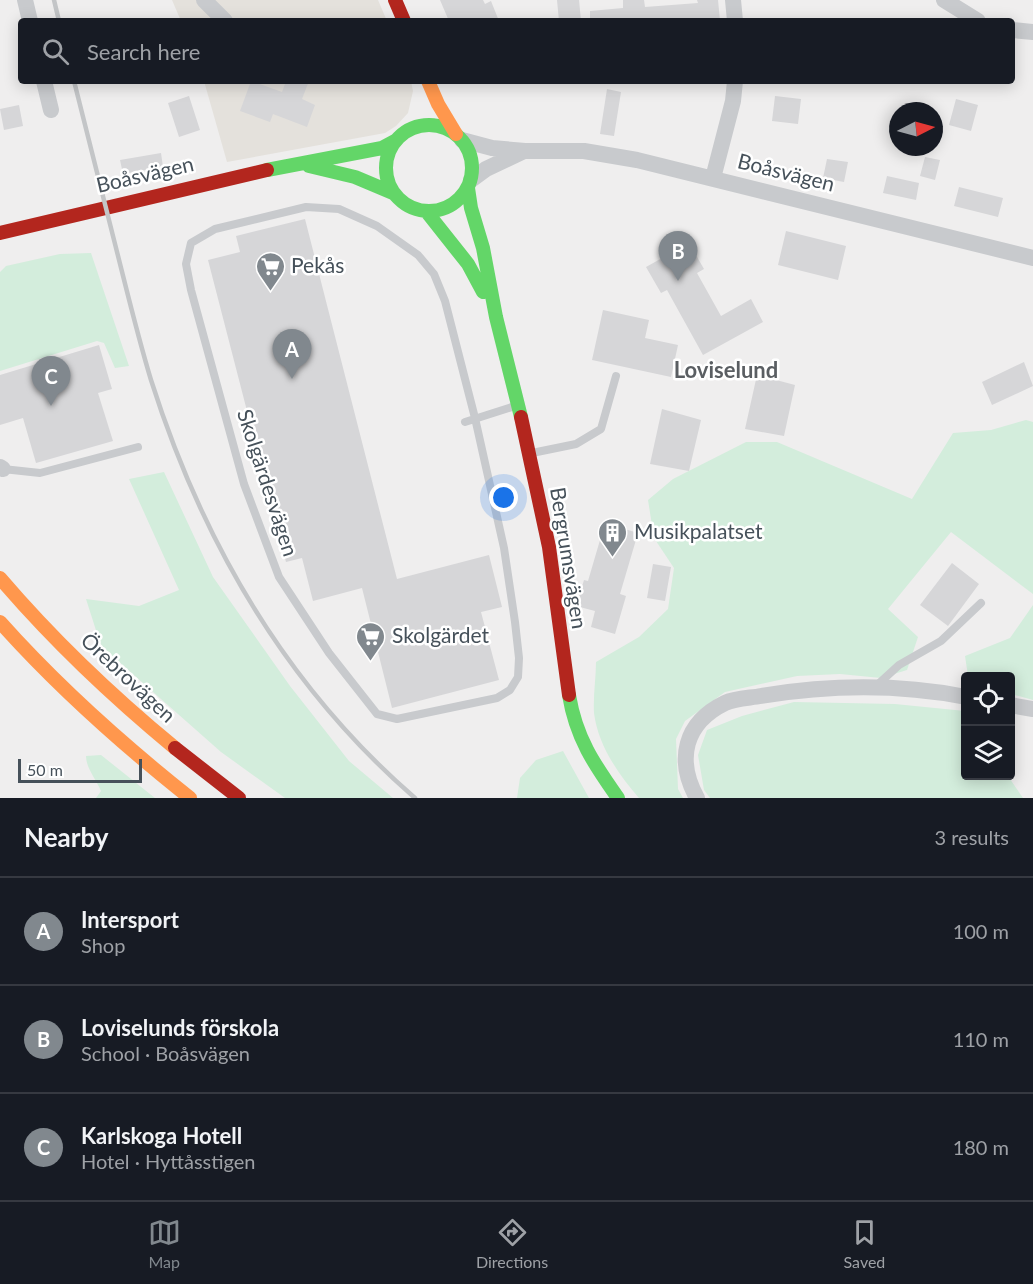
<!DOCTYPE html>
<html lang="en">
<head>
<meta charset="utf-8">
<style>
	body { margin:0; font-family:Lato,sans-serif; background:#20242c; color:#f1f3f6 }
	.controls { position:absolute; right:18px; bottom:18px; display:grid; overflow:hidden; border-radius:6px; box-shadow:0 3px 15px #0003 }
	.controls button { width:54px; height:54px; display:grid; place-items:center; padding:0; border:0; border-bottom:2px solid #363941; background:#171b24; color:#f1f3f6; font:30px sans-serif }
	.compass { position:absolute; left:889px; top:102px; width:54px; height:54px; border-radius:50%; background:#171b24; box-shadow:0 3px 15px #0003; rotate:84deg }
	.scale { position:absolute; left:18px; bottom:15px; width:124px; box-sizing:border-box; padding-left:6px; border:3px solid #46515a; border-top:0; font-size:16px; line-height:21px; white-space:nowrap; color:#46515a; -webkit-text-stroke:4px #fff; paint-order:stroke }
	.you { position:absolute; left:504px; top:498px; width:21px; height:21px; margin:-15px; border:4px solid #fff; border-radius:50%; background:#1a73e8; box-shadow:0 0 0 9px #1a73e833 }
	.badge { display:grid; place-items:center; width:39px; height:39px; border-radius:50%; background:#81888e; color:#fff; font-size:20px; font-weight:700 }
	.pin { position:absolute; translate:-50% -50px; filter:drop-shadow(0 2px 3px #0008) }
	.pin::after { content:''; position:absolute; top:32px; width:21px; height:18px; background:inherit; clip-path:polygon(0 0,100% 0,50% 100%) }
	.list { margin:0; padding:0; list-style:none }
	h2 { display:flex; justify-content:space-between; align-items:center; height:78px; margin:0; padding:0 24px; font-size:26px }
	h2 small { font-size:20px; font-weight:400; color:#9ea1a6 }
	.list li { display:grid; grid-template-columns:39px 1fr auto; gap:18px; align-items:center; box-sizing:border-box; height:108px; padding:0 24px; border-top:2px solid #363941 }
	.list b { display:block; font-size:22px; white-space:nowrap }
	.list p { margin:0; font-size:20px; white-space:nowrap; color:#9ea1a6 }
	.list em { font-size:20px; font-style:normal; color:#9ea1a6 }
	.icon { flex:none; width:33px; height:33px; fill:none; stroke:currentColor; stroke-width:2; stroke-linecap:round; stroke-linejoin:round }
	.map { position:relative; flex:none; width:1033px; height:798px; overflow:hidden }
	.search { position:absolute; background:#171b24; box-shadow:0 3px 15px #0003; left:18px; right:18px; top:18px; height:66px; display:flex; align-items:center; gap:15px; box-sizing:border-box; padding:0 21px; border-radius:6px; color:#9ea1a6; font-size:22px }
	.sheet { height:402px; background:#171b24 }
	nav { display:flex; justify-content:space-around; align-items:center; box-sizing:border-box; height:84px; border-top:2px solid #363941; background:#171b24; font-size:16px; color:#9ea1a6 }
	nav a { display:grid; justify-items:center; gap:3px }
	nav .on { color:#81888e }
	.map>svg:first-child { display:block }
</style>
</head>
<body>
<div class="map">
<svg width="1033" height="798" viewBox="0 0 1033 798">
	<rect width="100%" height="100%" fill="#efeeee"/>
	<path fill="#e4e1dc" d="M 172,0 L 378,0 L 387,21 L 181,21 Z
		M 204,81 L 411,81 L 413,91 L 408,113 L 396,126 L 385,133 L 227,162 Z"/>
	<path fill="#d3eddc" d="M 91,253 L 129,366 L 115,368 L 104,343 L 97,341 L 0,371 L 0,272 L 6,266 L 60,254 Z
		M 1026,420 L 1033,422 L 1033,594 L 951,532 L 888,609 L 918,637 L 907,670 L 881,678 L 840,674 L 797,676 L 725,692 L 685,721 L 676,739 L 678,789 L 683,798 L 639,798 C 618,774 598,745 594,713 C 593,696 596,678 596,662 L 639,637 L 668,609 L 674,568 L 654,538 L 648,500 L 673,479 L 746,442 L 777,442 L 912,499 L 953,433 L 991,430 Z
		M 164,472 L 213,577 L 290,686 L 349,761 L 393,798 L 285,798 L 221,752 L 101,646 L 86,599 L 139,606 L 179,590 L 129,479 Z
		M 1033,605 L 1033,700 L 1011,694 L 1010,676 L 968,676 L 965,656 L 1010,638 Z
		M 794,702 L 895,704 L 965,711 L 966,776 L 1008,776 L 1023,798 L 710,798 L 704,790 L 698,755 L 707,730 L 742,716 Z
		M 563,751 L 589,798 L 517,798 L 520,778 L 536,760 Z
		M 101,755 L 155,798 L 96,798 L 101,791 C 96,779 86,768 86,756 Z"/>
	<path fill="#d6d6d8" d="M 440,0 L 483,0 L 485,4 L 491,1 L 499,21 L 449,21 Z
		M 557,0 L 579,0 L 581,21 L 559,21 Z
		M 623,0 L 644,0 L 645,7 L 698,3 L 697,0 L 718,0 L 720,21 L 590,21 L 590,11 L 623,8 Z
		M 251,81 L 282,92 L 286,81 L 309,81 L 302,99 L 315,105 L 307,127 L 273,114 L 270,122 L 240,111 Z
		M 607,89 L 621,92 L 614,136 L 600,134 Z
		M 189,96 L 200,130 L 179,137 L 168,103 Z
		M 775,96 L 801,99 L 798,124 L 772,121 Z
		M 956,99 L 978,105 L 971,131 L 949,125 Z
		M 19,105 L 23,126 L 4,130 L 0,109 Z
		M 161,153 L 163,167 L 123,174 L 120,160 Z
		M 925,157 L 940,160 L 935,180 L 920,176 Z
		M 827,159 L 848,162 L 844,182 L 823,178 Z
		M 887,176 L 919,183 L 916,200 L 883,193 Z
		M 959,187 L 1003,198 L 998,217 L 954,206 Z
		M 305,219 L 397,579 L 489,555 L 502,607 L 481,612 L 499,680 L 392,708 L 362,588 L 313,601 L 302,558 L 286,562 L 208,260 L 240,252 L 236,236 Z
		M 786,231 L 846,246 L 838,280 L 778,265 Z
		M 689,243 L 704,269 L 697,273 L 721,316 L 751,299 L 763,322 L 703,355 L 667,290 L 661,293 L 646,267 Z
		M 603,310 L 649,320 L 645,338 L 678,345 L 671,377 L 592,360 Z
		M 99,345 L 112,389 L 98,393 L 113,441 L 36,463 L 23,418 L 0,425 L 0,375 Z
		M 1024,362 L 1033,386 L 992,405 L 982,382 Z
		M 757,375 L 795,385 L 784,436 L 745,429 Z
		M 662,409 L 701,420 L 689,471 L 650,464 Z
		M 605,523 L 638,533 L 620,594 L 626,596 L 615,634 L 591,627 L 595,611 L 576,606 L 584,580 L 588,581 Z
		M 952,563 L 979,584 L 948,626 L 920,605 Z
		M 653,564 L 671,567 L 665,601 L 647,598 Z"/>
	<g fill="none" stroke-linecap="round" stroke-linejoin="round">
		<path stroke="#c8cacd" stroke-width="8" d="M 306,207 L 339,209 L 377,226 L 418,255 L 434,274 L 445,301 L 475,418 L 504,548 L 515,622 L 519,658 L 518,677 L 510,690 L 497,698 L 397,719 L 377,714 L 329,653 L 279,577 L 244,484 L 191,290 L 186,264 L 191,243 L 215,229 Z
			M 465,422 L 515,406
			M 532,453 L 576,444 L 601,429 L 616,376
			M 3,469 L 40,473 L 138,447
			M 875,687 L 899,665 L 941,641 L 981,603"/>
		<path stroke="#c8cacd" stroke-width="16" d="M 25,0 L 30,21
			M 204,0 L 225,21
			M 733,0 L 735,21
			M 944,0 L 978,21
			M 1012,30 L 1033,32
			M 44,81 L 51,110
			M 462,140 L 492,148 L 525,151 L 584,151 L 637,160 L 1033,258
			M 713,178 L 733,101 L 735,81
			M 471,180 L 486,169 L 524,151
			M 0,467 L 3,469
			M 1010,705 L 1033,709
			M 697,798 C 676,760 684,723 725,703 C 735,698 750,698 761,696 C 828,685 899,684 966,697"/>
		<path stroke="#63d668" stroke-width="14" d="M386 168a43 43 0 1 1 86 0a43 43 0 1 1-86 0Z
			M 309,166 L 355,177 L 393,193
			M 267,170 L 382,148 L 395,141
			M 468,188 L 471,208 L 483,248 L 496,317 L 521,417
			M 426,211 L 468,264 L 483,292
			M 569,695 C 576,738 594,764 618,798"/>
		<path stroke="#ff974d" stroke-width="14" d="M 428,81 L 438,104 L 456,134
			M 0,578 C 53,640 112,696 175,748
			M 0,622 C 58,687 122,744 190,798"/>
		<path stroke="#b3261e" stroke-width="14" d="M 395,0 L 404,21
			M 0,233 L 267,170
			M 521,417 L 549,547 L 569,695
			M 175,748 L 239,798"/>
		<path stroke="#c3c5c7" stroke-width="4.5" d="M 54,0 L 59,21
			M 74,81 C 87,134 101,187 114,240 C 126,287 137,334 151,380 C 202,541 287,687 415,798"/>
	</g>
	<defs>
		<symbol id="supermarket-pin" viewBox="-11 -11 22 30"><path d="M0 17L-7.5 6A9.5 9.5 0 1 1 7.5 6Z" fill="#81888e" stroke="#fff"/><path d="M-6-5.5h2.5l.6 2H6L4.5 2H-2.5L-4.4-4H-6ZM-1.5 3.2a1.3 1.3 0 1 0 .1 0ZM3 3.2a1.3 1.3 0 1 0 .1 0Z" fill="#fff"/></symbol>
		<symbol id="building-pin" viewBox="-11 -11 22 30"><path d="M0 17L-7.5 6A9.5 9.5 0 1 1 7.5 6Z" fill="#81888e" stroke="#fff"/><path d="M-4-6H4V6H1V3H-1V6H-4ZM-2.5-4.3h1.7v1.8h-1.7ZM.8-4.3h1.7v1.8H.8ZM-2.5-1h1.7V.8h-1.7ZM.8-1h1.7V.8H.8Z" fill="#fff"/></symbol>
	</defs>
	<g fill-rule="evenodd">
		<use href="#supermarket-pin" x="254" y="250" width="33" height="45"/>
		<use href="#building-pin" x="596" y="516" width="33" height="45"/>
		<use href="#supermarket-pin" x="354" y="620" width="33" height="45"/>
	</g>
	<g text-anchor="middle" stroke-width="5" stroke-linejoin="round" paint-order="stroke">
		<g font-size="21" fill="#46515a" stroke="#fff">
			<text transform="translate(786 173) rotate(14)" y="7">Boåsvägen</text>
			<text transform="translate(145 175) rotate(-13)" y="7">Boåsvägen</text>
			<text transform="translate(267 483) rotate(72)" y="7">Skolgärdesvägen</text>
			<text transform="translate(568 558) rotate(81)" y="7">Bergrumsvägen</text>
			<text transform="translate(128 678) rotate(43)" y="7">Örebrovägen</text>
		</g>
		<g font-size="21" fill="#46515a" stroke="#fff" text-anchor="start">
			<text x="291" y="273">Pekås</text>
			<text x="634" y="539">Musikpalatset</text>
			<text x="392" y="643">Skolgärdet</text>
		</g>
		<g font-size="22" font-weight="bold" fill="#5a5e62" stroke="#fff">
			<text x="726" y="378">Loviselund</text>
		</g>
	</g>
</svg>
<div class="controls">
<button><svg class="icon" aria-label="locate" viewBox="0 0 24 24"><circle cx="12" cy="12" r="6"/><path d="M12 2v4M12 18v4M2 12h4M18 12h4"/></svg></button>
<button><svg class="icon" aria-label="layers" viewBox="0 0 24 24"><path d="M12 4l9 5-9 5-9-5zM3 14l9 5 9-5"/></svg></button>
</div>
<svg class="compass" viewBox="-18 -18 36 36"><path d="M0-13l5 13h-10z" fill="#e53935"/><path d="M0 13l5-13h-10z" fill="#9ea1a6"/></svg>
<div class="scale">50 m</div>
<div class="you"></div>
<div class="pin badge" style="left:292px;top:379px">A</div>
<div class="pin badge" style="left:678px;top:281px">B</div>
<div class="pin badge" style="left:51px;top:406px">C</div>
<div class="search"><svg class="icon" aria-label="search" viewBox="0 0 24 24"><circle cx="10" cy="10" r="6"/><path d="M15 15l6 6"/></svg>Search here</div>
</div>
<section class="sheet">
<h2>Nearby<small>3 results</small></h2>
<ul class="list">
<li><span class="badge">A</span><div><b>Intersport</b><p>Shop</p></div><em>100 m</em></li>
<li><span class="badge">B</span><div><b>Loviselunds förskola</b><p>School · Boåsvägen</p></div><em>110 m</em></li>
<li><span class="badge">C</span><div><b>Karlskoga Hotell</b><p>Hotel · Hyttåsstigen</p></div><em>180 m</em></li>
</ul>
</section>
<nav>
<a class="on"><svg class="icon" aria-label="map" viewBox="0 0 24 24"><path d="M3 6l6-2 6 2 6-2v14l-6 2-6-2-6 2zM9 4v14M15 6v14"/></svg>Map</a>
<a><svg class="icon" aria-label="directions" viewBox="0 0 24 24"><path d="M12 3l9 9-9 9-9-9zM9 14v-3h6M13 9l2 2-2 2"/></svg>Directions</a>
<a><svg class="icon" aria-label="saved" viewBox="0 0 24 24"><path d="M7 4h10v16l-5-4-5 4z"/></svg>Saved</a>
</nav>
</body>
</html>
